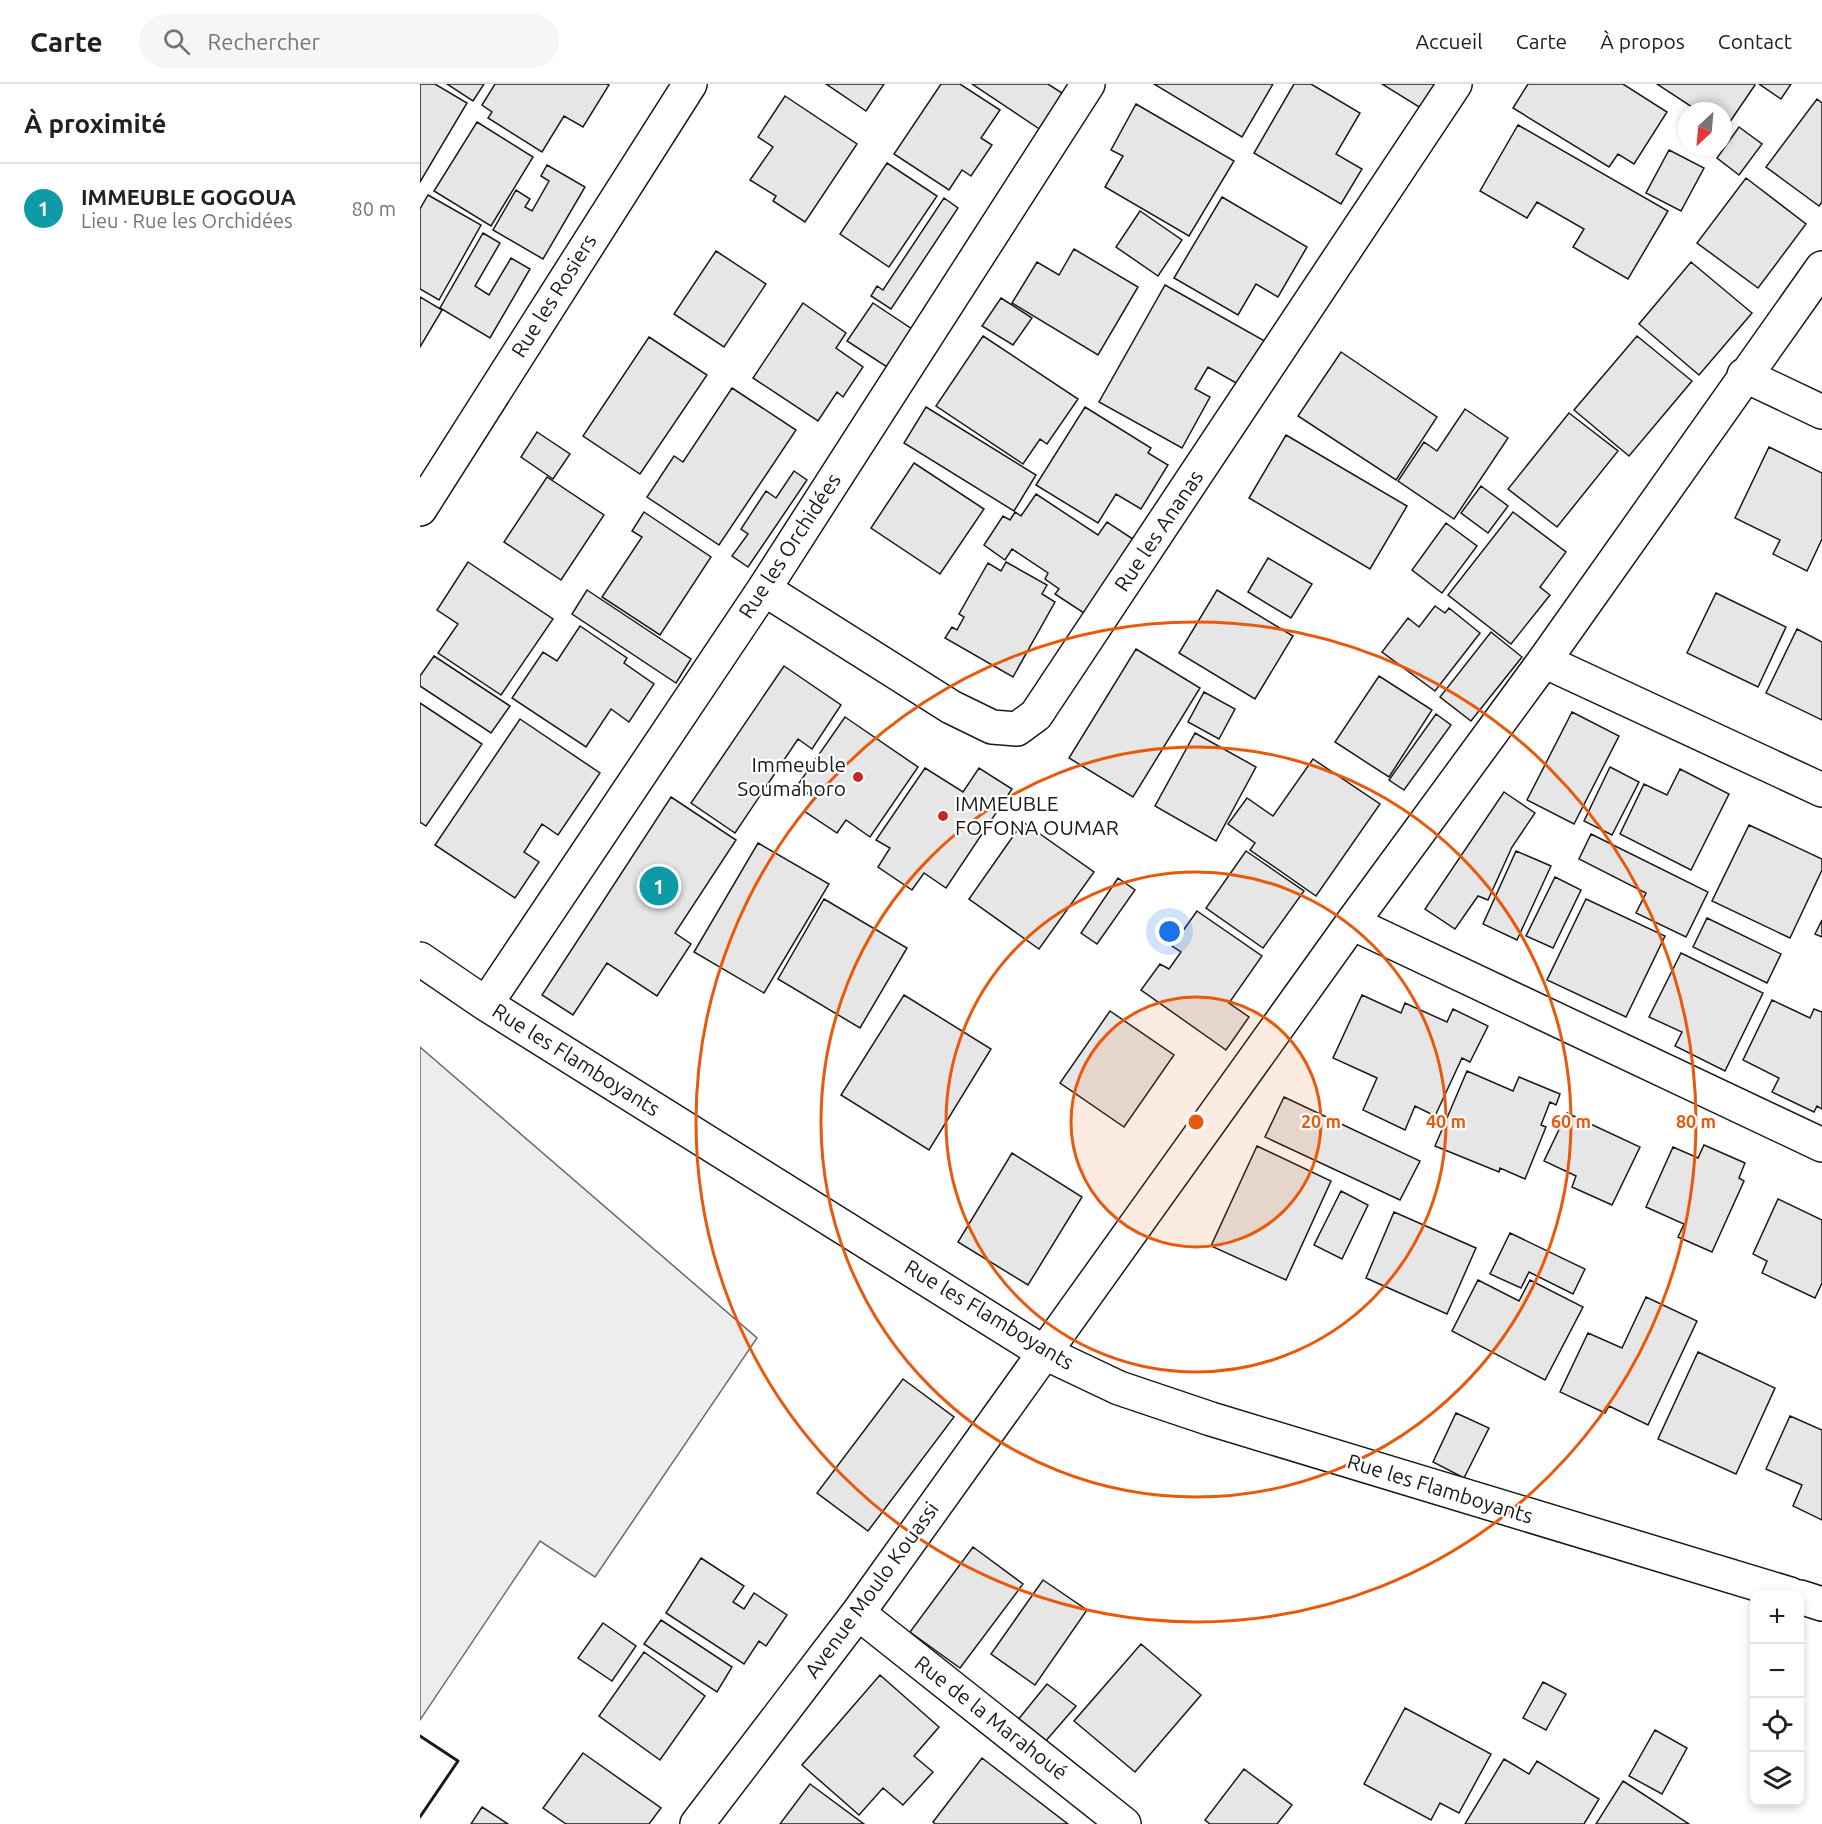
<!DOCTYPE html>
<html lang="fr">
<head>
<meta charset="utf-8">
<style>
	body { margin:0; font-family:Ubuntu,sans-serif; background:#f6f6f6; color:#202124 }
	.controls { position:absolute; right:18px; bottom:18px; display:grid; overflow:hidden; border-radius:12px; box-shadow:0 3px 9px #0003 }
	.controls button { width:54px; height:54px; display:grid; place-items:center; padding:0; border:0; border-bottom:2px solid #e0e0e0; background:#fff; color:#202124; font:30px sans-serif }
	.compass { position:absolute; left:1258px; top:18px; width:54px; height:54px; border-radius:50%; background:#fff; box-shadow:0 3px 9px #0003; rotate:206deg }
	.you { position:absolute; left:750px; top:848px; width:21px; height:21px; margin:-15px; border:4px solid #fff; border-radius:50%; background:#1a73e8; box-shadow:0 0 0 9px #1a73e833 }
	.badge { display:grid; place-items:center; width:39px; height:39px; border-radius:50%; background:#7c3aed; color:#fff; font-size:20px; font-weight:700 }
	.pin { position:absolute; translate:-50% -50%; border:3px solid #fff; box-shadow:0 2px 6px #0006 }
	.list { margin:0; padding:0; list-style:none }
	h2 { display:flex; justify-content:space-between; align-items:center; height:78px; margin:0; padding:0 24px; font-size:26px }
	h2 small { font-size:20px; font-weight:400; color:#757577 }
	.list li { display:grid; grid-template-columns:39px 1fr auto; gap:18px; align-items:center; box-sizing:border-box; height:90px; padding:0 24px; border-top:2px solid #e0e0e0 }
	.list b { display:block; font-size:22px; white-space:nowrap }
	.list p { margin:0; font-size:20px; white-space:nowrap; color:#757577 }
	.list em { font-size:20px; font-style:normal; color:#757577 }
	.icon { flex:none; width:33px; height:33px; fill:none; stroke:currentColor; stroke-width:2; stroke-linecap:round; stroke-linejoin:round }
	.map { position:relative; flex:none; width:1402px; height:1740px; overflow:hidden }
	header { display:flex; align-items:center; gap:36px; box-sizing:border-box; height:84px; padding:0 30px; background:#fff; border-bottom:2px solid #e0e0e0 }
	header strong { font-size:28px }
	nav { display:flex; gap:33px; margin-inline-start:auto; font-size:21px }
	.search { width:420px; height:54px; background:#f6f6f6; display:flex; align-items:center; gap:15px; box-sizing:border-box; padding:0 21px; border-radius:33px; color:#757577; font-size:22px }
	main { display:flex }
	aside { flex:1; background:#fff }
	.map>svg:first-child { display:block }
</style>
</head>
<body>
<header>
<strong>Carte</strong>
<div class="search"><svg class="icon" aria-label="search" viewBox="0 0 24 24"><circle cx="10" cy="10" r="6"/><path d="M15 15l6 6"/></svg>Rechercher</div>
<nav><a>Accueil</a><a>Carte</a><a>À propos</a><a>Contact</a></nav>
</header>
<main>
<aside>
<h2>À proximité<small></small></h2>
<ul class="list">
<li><span class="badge" style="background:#0f9aa8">1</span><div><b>IMMEUBLE GOGOUA</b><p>Lieu · Rue les Orchidées</p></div><em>80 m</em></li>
</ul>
</aside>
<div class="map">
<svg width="1402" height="1740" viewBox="0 0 1402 1740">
	<rect width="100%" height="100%" fill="#fff"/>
	<path fill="#ededed" stroke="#6a6a6a" stroke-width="1.5" d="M 0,963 L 337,1254 L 175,1493 L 120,1457 L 0,1636 Z"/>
	<path fill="#e6e6e6" stroke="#1a1a1a" stroke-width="1.5" d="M 0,0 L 15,0 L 47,19 L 0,98 Z
		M 27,0 L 64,0 L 53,17 Z
		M 75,0 L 186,0 L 189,1 L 163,43 L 144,32 L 122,68 L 68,34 L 72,28 L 62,21 Z
		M 406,0 L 464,0 L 446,27 Z
		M 521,0 L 540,0 L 580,26 L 561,54 L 572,61 L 551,92 L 542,86 L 529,106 L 474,70 Z
		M 552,0 L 628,0 L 645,11 L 621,46 Z
		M 734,0 L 853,0 L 822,53 Z
		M 874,0 L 891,0 L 940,29 L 916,70 L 942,85 L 921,120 L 834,69 Z
		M 962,0 L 1019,0 L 1004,26 Z
		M 1108,0 L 1203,0 L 1247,28 L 1214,80 L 1198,70 L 1189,83 L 1093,24 Z
		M 1237,0 L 1334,0 L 1335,1 L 1305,45 L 1303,44 L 1303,27 L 1278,27 Z
		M 1339,0 L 1371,0 L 1361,15 Z
		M 365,12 L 437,60 L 385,138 L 353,117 L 356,112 L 330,96 L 353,63 L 338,53 Z
		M 1397,15 L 1402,19 L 1402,118 L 1399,122 L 1346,83 Z
		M 716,20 L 814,77 L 769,152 L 685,103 L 703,72 L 691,66 Z
		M 57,38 L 113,73 L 71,142 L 14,107 Z
		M 1098,41 L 1248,127 L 1208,195 L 1153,163 L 1164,145 L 1117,118 L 1107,134 L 1060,107 Z
		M 1319,43 L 1342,60 L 1319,91 L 1297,74 Z
		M 1249,66 L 1284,84 L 1261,127 L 1226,109 Z
		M 467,79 L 517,112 L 469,183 L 420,150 Z
		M 127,81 L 165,103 L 123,175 L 73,146 L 96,106 L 110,115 L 105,123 L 112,127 L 129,97 L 121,92 Z
		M 1326,94 L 1386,140 L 1338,204 L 1277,159 Z
		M 8,111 L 61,141 L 19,216 L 0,205 L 0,125 Z
		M 802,113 L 887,163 L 858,213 L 836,200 L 818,231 L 754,194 Z
		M 524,114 L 538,124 L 471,225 L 451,212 L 457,202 L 463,206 Z
		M 720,127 L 762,156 L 738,192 L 696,163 Z
		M 63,149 L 80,159 L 55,202 L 69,211 L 91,174 L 110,185 L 70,254 L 20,224 Z
		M 654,165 L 718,203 L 678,271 L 592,219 L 617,178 L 639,191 Z
		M 296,167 L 346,200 L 304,263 L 254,230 Z
		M 1271,178 L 1332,229 L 1279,291 L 1219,240 Z
		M 745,201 L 850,260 L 825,304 L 788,283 L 775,305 L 790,313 L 762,364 L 679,318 Z
		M 0,213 L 22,226 L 0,263 Z
		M 581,214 L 612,234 L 593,261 L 562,242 Z
		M 383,219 L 426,249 L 416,264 L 443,283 L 423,313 L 417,308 L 398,337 L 333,294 Z
		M 453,219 L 492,245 L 467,283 L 427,257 Z
		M 563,252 L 658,315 L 627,360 L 620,355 L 603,380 L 516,322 Z
		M 1217,252 L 1272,297 L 1209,372 L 1154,326 Z
		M 229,253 L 287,291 L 220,390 L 163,352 Z
		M 921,268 L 1017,333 L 976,396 L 878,332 Z
		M 312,304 L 376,346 L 299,461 L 227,413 L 254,372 L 263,378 Z
		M 506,323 L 616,391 L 594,427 L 484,359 Z
		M 665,323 L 731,364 L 728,369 L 748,381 L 721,425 L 696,410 L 678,439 L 616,401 Z
		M 1045,325 L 1088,354 L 1034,435 L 978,397 L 1004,358 L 1017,367 Z
		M 1149,329 L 1198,367 L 1137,443 L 1088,405 Z
		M 117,348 L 150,370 L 133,395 L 101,373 Z
		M 866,351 L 987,422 L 950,485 L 829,414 Z
		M 1349,363 L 1402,389 L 1402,455 L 1387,487 L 1353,470 L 1360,456 L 1315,434 Z
		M 494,379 L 564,425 L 520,490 L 451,444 Z
		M 374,387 L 387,396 L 328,483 L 312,472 L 328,450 L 321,445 L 346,407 L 356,414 Z
		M 127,393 L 184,431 L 141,496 L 84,458 Z
		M 1061,402 L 1088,422 L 1068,449 L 1041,429 Z
		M 616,410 L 678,451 L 687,438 L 722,461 L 673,535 L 635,510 L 639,505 L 625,495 L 628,489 L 592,465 L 585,476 L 564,461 L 583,432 L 590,436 L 595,428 L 601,432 Z
		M 224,428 L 291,473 L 240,551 L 182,513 L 222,453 L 212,447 Z
		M 1093,428 L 1146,468 L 1120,503 L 1130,511 L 1091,560 L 1028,511 Z
		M 1026,439 L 1057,462 L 1022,509 L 992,486 Z
		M 848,474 L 892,500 L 871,534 L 828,508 Z
		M 48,478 L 133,535 L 81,611 L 18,569 L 38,540 L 17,526 Z
		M 586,478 L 627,501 L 622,510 L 635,518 L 593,593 L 525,554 L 532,543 L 537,546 L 544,533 L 539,530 L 568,479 L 581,487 Z
		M 167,506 L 271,575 L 256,599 L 152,530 Z
		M 797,506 L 873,552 L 835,615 L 759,569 Z
		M 1296,509 L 1366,543 L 1338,603 L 1267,569 Z
		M 1015,522 L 1025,529 L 1029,524 L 1060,549 L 1015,607 L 962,568 L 988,534 L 999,543 Z
		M 160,542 L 207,574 L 204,579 L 234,600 L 209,638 L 191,625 L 166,663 L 92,614 L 123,568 L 137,577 Z
		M 1377,545 L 1402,558 L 1402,636 L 1346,609 Z
		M 1071,548 L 1102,573 L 1051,637 L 1020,613 Z
		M 716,565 L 780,604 L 713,713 L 649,674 Z
		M 14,572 L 90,622 L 71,649 L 0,602 L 0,592 Z
		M 364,582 L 421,621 L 392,665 L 378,655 L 315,749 L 271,719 Z
		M 959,592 L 1012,626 L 969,693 L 915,658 Z
		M 784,608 L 815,625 L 799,655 L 768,638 Z
		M 0,619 L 62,660 L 6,742 L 0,738 Z
		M 1152,628 L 1199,652 L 1154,740 L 1107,716 Z
		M 1016,630 L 1031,641 L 984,706 L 969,696 Z
		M 425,633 L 498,683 L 450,753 L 426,736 L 417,749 L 384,727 L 394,714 L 377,702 Z
		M 100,635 L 180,689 L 138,751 L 122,740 L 104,768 L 119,778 L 95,814 L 15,761 Z
		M 775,649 L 836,683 L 796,757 L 735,722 Z
		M 893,675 L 960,720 L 896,812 L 830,766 L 835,759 L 808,740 L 827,714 L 853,732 Z
		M 1190,683 L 1219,698 L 1192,751 L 1164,737 Z
		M 505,684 L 543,708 L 559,684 L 592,705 L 526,804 L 504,789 L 492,806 L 458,783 L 470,764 L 456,756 Z
		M 1260,685 L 1309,710 L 1271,786 L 1200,750 L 1224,700 L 1247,711 Z
		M 1084,708 L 1115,729 L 1092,763 L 1068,816 L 1058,812 L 1035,845 L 1005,825 Z
		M 251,713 L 316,756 L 255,849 L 271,860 L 237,912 L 187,879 L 153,931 L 122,911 Z
		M 603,738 L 674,788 L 619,865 L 549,815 Z
		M 1329,741 L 1402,775 L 1402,786 L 1370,854 L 1292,817 Z
		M 1171,750 L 1288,808 L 1266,853 L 1216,829 L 1226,809 L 1159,775 Z
		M 338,759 L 409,800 L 344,909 L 274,868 Z
		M 826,767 L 884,807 L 843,864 L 786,824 Z
		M 1096,767 L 1131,782 L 1097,856 L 1063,840 Z
		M 1135,793 L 1161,806 L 1133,864 L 1106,852 Z
		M 698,794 L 715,806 L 677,860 L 661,849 Z
		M 404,815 L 487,864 L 440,944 L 358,895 Z
		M 1166,815 L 1245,852 L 1206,933 L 1127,896 Z
		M 777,827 L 842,872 L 809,919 L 829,933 L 806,966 L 721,906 L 740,880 L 749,885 L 761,868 L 752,862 Z
		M 1287,834 L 1361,870 L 1347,899 L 1273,863 Z
		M 1402,836 L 1402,853 L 1395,850 Z
		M 1261,869 L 1343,909 L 1305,987 L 1255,962 L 1262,948 L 1229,933 Z
		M 484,911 L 571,965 L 509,1066 L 421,1011 Z
		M 942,911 L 981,929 L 985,919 L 1027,938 L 1033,925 L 1068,942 L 1050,978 L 1042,974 L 1015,1032 L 995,1022 L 985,1046 L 943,1026 L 957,994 L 913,974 Z
		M 1352,916 L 1390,934 L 1394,925 L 1402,928 L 1402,1025 L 1397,1022 L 1394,1028 L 1352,1008 L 1359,994 L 1323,976 Z
		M 690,927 L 754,971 L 704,1043 L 640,999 Z
		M 1047,987 L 1093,1007 L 1099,993 L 1140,1010 L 1136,1021 L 1130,1018 L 1121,1041 L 1126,1043 L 1105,1095 L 1080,1084 L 1079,1088 L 1015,1062 Z
		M 864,1013 L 1000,1077 L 980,1116 L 845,1053 Z
		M 1147,1029 L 1220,1063 L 1192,1121 L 1152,1103 L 1156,1092 L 1124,1077 Z
		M 1284,1061 L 1325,1079 L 1319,1094 L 1324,1097 L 1292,1168 L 1258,1153 L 1264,1140 L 1226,1123 L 1253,1063 L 1278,1074 Z
		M 837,1062 L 911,1097 L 866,1196 L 791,1162 Z
		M 592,1069 L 662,1113 L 608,1201 L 538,1158 Z
		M 921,1107 L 948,1121 L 922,1175 L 894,1161 Z
		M 1358,1115 L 1402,1136 L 1402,1199 L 1395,1214 L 1342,1189 L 1347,1177 L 1333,1170 Z
		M 974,1128 L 1056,1164 L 1027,1230 L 946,1194 Z
		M 1090,1149 L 1165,1185 L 1153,1210 L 1109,1188 L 1101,1204 L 1070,1190 Z
		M 1058,1196 L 1099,1217 L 1110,1196 L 1163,1223 L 1125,1296 L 1032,1247 Z
		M 1226,1213 L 1277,1237 L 1228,1341 L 1189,1322 L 1185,1329 L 1140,1308 L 1168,1249 L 1202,1264 Z
		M 1278,1268 L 1355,1304 L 1316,1390 L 1238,1355 Z
		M 483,1295 L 534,1333 L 448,1447 L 397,1409 Z
		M 1036,1329 L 1069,1344 L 1044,1394 L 1013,1378 Z
		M 1370,1332 L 1402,1346 L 1402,1436 L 1373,1422 L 1382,1401 L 1346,1385 Z
		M 553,1463 L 603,1500 L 540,1584 L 490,1548 Z
		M 281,1474 L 324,1502 L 313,1518 L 324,1525 L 334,1509 L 367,1531 L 346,1562 L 339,1557 L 324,1580 L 246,1529 Z
		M 623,1496 L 667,1526 L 615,1601 L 571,1570 Z
		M 241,1536 L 312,1583 L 297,1608 L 224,1560 Z
		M 183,1539 L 216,1562 L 192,1597 L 158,1574 Z
		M 721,1560 L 781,1611 L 715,1688 L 654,1637 Z
		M 224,1568 L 285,1612 L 240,1676 L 179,1632 Z
		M 460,1591 L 519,1643 L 494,1672 L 513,1688 L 483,1721 L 463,1704 L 439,1731 L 382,1681 Z
		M 1123,1598 L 1146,1610 L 1126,1646 L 1103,1634 Z
		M 627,1600 L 656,1622 L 624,1659 L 597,1637 Z
		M 985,1624 L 1071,1670 L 1039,1729 L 1020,1719 L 1011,1736 L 944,1700 Z
		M 1235,1646 L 1267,1664 L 1242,1710 L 1209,1692 Z
		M 163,1669 L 241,1724 L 229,1740 L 146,1740 L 123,1724 Z
		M 562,1674 L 648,1740 L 515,1740 L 513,1738 Z
		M 1084,1675 L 1109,1690 L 1117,1677 L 1179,1715 L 1164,1740 L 1045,1740 Z
		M 824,1685 L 872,1721 L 857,1740 L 790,1740 L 785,1736 Z
		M 1203,1697 L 1269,1740 L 1176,1740 Z
		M 390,1700 L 444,1740 L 360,1740 Z
		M 62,1723 L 88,1740 L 51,1740 Z"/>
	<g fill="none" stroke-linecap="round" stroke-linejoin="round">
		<defs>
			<path id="minor" d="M 1324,291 L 1402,328
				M 0,425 L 270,0
				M 344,505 L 531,623 L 572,643 L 597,645 L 616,631 L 1035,0
				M 1124,577 L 1402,706
				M 932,839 L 1402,1061
				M 0,875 L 66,920 L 623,1268 L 699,1304 L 791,1335 L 1370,1510
				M 66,920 L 344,505 L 668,0
				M 1380,1513 L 1402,1520
				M 438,1529 L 704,1740
				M 277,1740 L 438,1529 L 932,839 L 1124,577 L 1402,184"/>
		</defs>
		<use href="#minor" stroke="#1a1a1a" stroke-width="36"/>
		<use href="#minor" stroke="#fff" stroke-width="33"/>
		<path stroke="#1a1a1a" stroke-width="3" d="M 0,1652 L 38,1677 L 0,1733"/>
	</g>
	<circle cx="776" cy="1038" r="125" fill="#e8590c" fill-opacity=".12"/>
	<g fill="none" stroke="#e8590c" stroke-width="3">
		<circle cx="776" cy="1038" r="125"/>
		<circle cx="776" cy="1038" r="250"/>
		<circle cx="776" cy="1038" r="375"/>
		<circle cx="776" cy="1038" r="500"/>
	</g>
	<g fill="#c62828" stroke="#fff" stroke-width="2">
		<circle cx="438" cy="693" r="6"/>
		<circle cx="523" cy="732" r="6"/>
	</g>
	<g text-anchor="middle" stroke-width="4.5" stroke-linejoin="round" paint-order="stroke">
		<g font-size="21" fill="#1a1a1a" stroke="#fff">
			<text transform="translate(134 212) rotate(-58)" y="7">Rue les Rosiers</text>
			<text transform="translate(739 447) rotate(-56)" y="7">Rue les Ananas</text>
			<text transform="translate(370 462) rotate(-57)" y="7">Rue les Orchidées</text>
			<text transform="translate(156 976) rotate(32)" y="7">Rue les Flamboyants</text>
			<text transform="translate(569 1231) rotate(31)" y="7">Rue les Flamboyants</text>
			<text transform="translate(1020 1405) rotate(17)" y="7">Rue les Flamboyants</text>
			<text transform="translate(452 1506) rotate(-54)" y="7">Avenue Moulo Kouassi</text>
			<text transform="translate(571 1634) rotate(38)" y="7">Rue de la Marahoué</text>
		</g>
		<g font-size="21" fill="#1a1a1a" stroke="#fff" text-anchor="end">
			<text x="426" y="688">Immeuble<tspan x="426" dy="24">Soumahoro</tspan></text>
			<text x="535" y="727" text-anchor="start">IMMEUBLE<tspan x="535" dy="24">FOFONA OUMAR</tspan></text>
		</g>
	</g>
	<circle cx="776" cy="1038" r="9" fill="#e8590c" stroke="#fff" stroke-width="3"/>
	<g font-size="18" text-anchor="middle" font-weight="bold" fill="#e8590c" stroke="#fff" stroke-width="4.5" stroke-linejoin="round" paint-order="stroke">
		<text x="901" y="1044">20 m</text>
		<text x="1026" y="1044">40 m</text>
		<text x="1151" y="1044">60 m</text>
		<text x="1276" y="1044">80 m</text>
	</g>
</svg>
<div class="controls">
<button>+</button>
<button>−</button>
<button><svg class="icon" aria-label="locate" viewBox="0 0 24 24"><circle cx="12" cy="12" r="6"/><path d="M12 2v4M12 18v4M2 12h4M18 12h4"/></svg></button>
<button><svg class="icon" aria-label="layers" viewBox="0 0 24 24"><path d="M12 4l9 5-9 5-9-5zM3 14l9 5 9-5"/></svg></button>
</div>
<svg class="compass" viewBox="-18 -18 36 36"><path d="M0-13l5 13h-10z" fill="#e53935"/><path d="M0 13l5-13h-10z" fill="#757577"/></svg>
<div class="you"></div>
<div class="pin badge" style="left:239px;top:802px;background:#0f9aa8">1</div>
</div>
</main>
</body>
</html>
